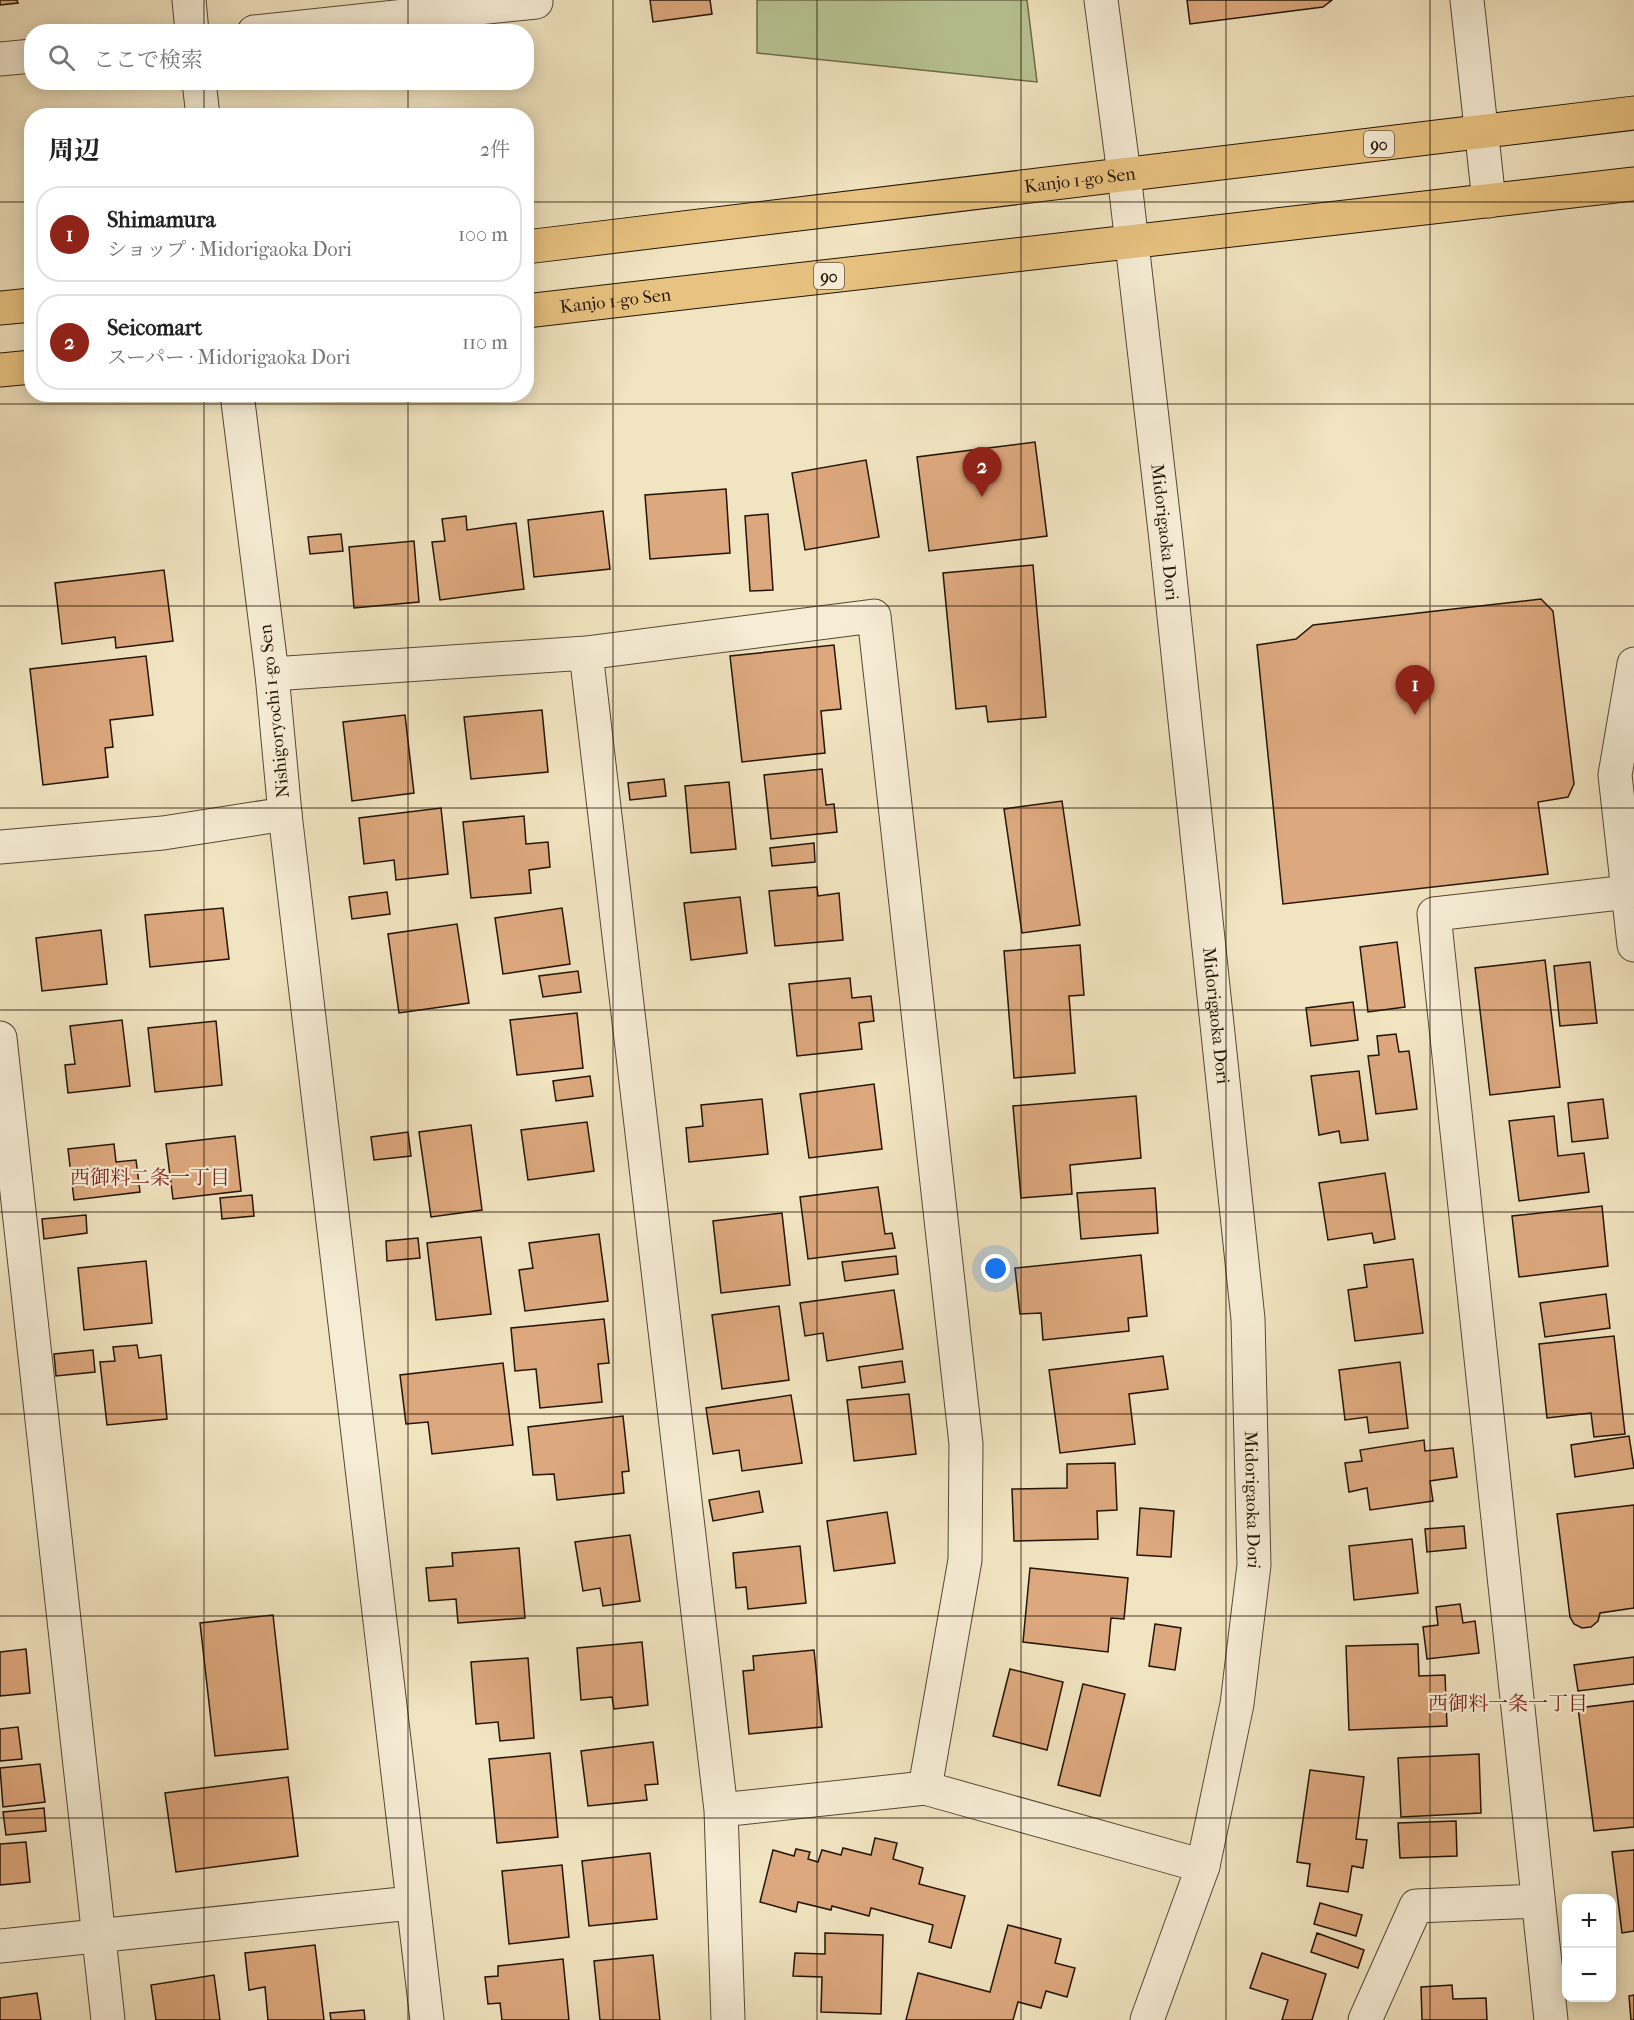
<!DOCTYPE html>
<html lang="ja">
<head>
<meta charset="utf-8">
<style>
	body { margin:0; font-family:"IM FELL French Canon","Noto Serif JP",serif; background:#f6f6f6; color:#222 }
	.controls { position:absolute; right:18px; bottom:18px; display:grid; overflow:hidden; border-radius:12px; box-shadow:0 3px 15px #0003 }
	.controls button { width:54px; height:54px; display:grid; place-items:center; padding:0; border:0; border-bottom:2px solid #e0e0e0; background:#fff; color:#222; font:30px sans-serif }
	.you { position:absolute; left:996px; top:1269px; width:21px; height:21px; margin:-15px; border:4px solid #fff; border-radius:50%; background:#1a73e8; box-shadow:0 0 0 9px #1a73e833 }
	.badge { display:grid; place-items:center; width:39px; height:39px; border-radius:50%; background:#8f2418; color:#fff; font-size:20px; font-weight:700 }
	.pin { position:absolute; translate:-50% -50px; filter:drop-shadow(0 2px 3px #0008) }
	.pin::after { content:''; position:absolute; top:32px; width:21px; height:18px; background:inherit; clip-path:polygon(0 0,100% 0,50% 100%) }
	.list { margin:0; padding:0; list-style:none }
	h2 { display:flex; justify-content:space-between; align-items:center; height:78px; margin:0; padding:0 24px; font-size:26px }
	h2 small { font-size:20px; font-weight:400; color:#767676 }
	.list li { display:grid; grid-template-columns:39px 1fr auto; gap:18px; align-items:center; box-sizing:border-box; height:96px; margin:0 12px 12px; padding:0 12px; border:2px solid #e0e0e0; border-radius:24px }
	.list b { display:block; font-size:22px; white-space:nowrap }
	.list p { margin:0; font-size:20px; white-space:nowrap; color:#767676 }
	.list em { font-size:20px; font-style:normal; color:#767676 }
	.icon { flex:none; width:33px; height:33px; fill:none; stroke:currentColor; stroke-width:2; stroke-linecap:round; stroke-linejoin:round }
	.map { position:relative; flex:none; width:1634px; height:2020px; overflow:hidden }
	.search { position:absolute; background:#fff; box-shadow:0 3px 15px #0003; left:24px; top:24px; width:510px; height:66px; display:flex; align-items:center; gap:15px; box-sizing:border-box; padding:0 21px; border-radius:24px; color:#767676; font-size:22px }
	.panel { position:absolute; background:#fff; box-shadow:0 3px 15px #0003; left:24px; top:108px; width:510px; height:294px; border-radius:24px }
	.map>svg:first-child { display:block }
</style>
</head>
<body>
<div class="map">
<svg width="1634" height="2020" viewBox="0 0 1634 2020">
	<rect width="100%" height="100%" fill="#f1e4c0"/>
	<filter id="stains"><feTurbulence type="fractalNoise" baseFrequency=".00333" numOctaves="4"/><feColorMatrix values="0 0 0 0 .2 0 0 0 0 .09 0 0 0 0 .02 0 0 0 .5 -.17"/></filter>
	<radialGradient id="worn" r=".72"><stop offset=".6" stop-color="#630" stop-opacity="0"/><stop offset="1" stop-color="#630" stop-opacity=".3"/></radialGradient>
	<path fill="#b8c493" stroke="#6e6c4c" stroke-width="1.5" d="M 757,0 L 1027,0 L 1037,82 L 757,53 Z"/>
	<path fill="#dda87d" stroke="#231405" stroke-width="1.5" d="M 0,0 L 17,0 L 18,3 L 0,5 Z
		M 650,0 L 710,0 L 712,14 L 653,22 Z
		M 1187,0 L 1332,0 L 1323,7 L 1190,24 Z
		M 1035,442 L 1047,536 L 929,551 L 917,457 Z
		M 866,460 L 879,537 L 805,550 L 792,473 Z
		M 726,489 L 730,553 L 650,559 L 645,495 Z
		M 603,511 L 610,569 L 534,577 L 528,520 Z
		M 768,514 L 773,590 L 750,591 L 745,516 Z
		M 466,516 L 467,530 L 516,523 L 524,589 L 440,600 L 432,542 L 445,541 L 442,519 Z
		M 341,534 L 343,551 L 310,554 L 308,537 Z
		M 414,541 L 419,602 L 354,608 L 349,547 Z
		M 1033,565 L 1046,717 L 988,722 L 986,706 L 956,709 L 943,573 Z
		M 164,570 L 173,641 L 116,648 L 115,637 L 62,644 L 55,583 Z
		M 1541,599 L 1553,611 L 1574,784 L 1568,797 L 1538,802 L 1548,874 L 1283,904 L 1257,645 L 1296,639 L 1313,625 Z
		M 834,645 L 841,709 L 821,711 L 825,753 L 742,762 L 730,656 Z
		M 146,656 L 153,715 L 110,720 L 113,747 L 105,748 L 108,777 L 43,785 L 30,669 Z
		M 542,710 L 548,772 L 471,779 L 464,717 Z
		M 405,715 L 414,793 L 352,801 L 343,722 Z
		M 822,769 L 826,805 L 834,804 L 837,832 L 771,839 L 764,775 Z
		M 664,779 L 666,796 L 630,800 L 628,783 Z
		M 729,782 L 736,849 L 691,853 L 685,786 Z
		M 1062,801 L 1080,925 L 1022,933 L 1004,809 Z
		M 441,808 L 448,874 L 396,880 L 394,860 L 364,864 L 359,818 Z
		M 524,816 L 526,844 L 548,842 L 550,867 L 529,870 L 531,893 L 471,898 L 463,822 Z
		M 814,843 L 815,862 L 772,866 L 770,848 Z
		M 817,887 L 818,896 L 839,893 L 843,940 L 775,946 L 769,891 Z
		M 387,892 L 390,914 L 352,919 L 349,897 Z
		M 740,897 L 747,953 L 691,960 L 684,903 Z
		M 223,908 L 229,959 L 150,967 L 145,915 Z
		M 562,908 L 570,964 L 503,974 L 495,918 Z
		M 457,924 L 469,1003 L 399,1013 L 388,934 Z
		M 101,930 L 107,984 L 42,991 L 36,938 Z
		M 1397,942 L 1405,1007 L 1368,1012 L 1360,947 Z
		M 1080,945 L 1084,995 L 1069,996 L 1075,1073 L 1014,1078 L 1004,951 Z
		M 1545,960 L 1560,1087 L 1490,1095 L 1475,968 Z
		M 1590,962 L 1597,1023 L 1560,1026 L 1554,966 Z
		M 578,971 L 581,992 L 543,997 L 539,976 Z
		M 850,978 L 852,998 L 871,996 L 874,1021 L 859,1023 L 862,1049 L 797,1056 L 789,984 Z
		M 1353,1002 L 1358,1040 L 1311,1046 L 1306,1008 Z
		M 577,1013 L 583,1068 L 517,1075 L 510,1020 Z
		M 122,1020 L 130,1086 L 68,1093 L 65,1065 L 75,1064 L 70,1026 Z
		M 216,1021 L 222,1085 L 155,1092 L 148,1028 Z
		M 1396,1034 L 1399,1052 L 1409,1051 L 1417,1109 L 1376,1114 L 1368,1056 L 1379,1055 L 1377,1036 Z
		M 1359,1071 L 1368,1140 L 1341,1143 L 1339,1131 L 1319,1135 L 1311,1076 Z
		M 590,1076 L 593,1096 L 556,1101 L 553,1081 Z
		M 874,1084 L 882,1149 L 809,1158 L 800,1094 Z
		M 1136,1096 L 1141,1158 L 1070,1165 L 1072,1194 L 1021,1198 L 1013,1106 Z
		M 762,1099 L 768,1154 L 689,1162 L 686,1128 L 703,1126 L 701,1105 Z
		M 1603,1099 L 1608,1138 L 1572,1142 L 1568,1103 Z
		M 1554,1116 L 1558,1156 L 1584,1153 L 1589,1192 L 1519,1201 L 1509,1121 Z
		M 587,1122 L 594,1171 L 528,1180 L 521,1130 Z
		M 471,1125 L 482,1210 L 431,1217 L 419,1132 Z
		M 408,1132 L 411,1156 L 374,1160 L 371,1137 Z
		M 235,1136 L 241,1191 L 173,1199 L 166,1144 Z
		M 114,1144 L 116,1162 L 136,1160 L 140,1192 L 74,1200 L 68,1149 Z
		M 1385,1173 L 1395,1239 L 1374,1243 L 1372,1233 L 1328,1240 L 1319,1183 Z
		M 878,1187 L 885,1234 L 892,1233 L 895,1248 L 808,1259 L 800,1197 Z
		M 1155,1188 L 1158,1233 L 1081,1239 L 1077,1193 Z
		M 252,1195 L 254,1216 L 222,1219 L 220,1198 Z
		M 1602,1206 L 1608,1266 L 1519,1277 L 1512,1216 Z
		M 782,1213 L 790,1285 L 721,1293 L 713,1221 Z
		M 86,1215 L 87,1233 L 44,1239 L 42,1219 Z
		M 599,1234 L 608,1301 L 525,1311 L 519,1270 L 533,1268 L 529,1243 Z
		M 481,1237 L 491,1314 L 436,1320 L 427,1243 Z
		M 418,1238 L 420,1258 L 387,1261 L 386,1241 Z
		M 1141,1255 L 1147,1316 L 1128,1318 L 1129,1331 L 1043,1340 L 1041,1313 L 1020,1314 L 1015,1268 Z
		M 896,1256 L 898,1274 L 845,1281 L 842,1262 Z
		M 1413,1259 L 1423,1333 L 1355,1341 L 1348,1290 L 1367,1287 L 1364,1265 Z
		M 146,1261 L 152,1323 L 84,1330 L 78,1268 Z
		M 894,1290 L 903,1349 L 827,1361 L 823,1333 L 805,1336 L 800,1303 Z
		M 1606,1294 L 1610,1328 L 1545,1337 L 1540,1303 Z
		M 779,1306 L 789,1380 L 722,1389 L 712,1315 Z
		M 604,1319 L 609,1363 L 598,1364 L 602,1402 L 540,1408 L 536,1369 L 515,1371 L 511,1328 Z
		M 1614,1336 L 1625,1434 L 1594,1437 L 1591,1413 L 1547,1418 L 1539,1344 Z
		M 137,1345 L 139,1358 L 161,1355 L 167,1419 L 107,1425 L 100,1362 L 115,1361 L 113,1347 Z
		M 93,1350 L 95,1372 L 56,1376 L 54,1354 Z
		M 1163,1356 L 1168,1389 L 1129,1394 L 1135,1444 L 1060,1453 L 1049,1370 Z
		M 902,1361 L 905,1382 L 862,1388 L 859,1367 Z
		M 1400,1362 L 1408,1428 L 1369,1433 L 1367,1417 L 1345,1420 L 1339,1370 Z
		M 503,1363 L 513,1445 L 432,1454 L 428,1422 L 406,1424 L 400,1375 Z
		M 909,1394 L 916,1454 L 854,1461 L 847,1400 Z
		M 791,1395 L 802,1463 L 742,1471 L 739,1450 L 713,1454 L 706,1408 Z
		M 623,1416 L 629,1471 L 622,1472 L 624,1493 L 557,1500 L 554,1474 L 533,1475 L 528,1427 Z
		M 1629,1436 L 1634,1468 L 1575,1477 L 1571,1445 Z
		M 1424,1440 L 1425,1451 L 1453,1448 L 1457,1477 L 1430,1481 L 1433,1501 L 1370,1510 L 1367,1488 L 1349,1492 L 1345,1463 L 1362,1461 L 1360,1450 Z
		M 1115,1463 L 1117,1510 L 1097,1511 L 1098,1539 L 1014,1541 L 1012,1489 L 1067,1488 L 1067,1464 Z
		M 759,1491 L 763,1512 L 713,1521 L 709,1500 Z
		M 1634,1505 L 1634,1608 L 1600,1613 L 1598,1621 L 1591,1627 L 1582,1628 L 1574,1624 L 1570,1617 L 1557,1514 Z
		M 1140,1508 L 1174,1511 L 1171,1557 L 1137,1555 Z
		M 887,1512 L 895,1563 L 834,1571 L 827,1521 Z
		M 1464,1526 L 1466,1548 L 1427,1552 L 1425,1529 Z
		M 630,1535 L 640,1601 L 603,1606 L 600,1588 L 583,1591 L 575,1542 Z
		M 1412,1539 L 1418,1593 L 1354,1600 L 1349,1546 Z
		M 800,1546 L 806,1603 L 748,1609 L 746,1587 L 736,1588 L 733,1553 Z
		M 519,1548 L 525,1618 L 458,1623 L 456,1599 L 429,1601 L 426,1568 L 453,1566 L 452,1553 Z
		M 1030,1568 L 1128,1578 L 1124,1619 L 1111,1618 L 1108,1652 L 1023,1642 Z
		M 1460,1604 L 1463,1623 L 1475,1621 L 1479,1653 L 1427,1659 L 1423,1627 L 1438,1625 L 1436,1607 Z
		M 273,1615 L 288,1749 L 215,1756 L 200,1623 Z
		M 1155,1624 L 1181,1628 L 1175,1670 L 1149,1666 Z
		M 642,1642 L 648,1705 L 614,1709 L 612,1697 L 581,1700 L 577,1648 Z
		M 1418,1644 L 1419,1676 L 1445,1675 L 1447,1726 L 1349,1730 L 1346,1646 Z
		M 26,1649 L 30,1693 L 0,1696 L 0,1652 Z
		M 814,1650 L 822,1727 L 749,1734 L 743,1671 L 754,1670 L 753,1656 Z
		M 1634,1657 L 1634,1684 L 1578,1691 L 1574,1665 Z
		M 528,1658 L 534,1738 L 500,1741 L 498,1722 L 476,1724 L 471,1662 Z
		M 1010,1669 L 1063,1682 L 1047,1750 L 993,1736 Z
		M 1083,1684 L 1125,1694 L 1100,1796 L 1058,1785 Z
		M 1634,1701 L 1634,1827 L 1594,1831 L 1578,1708 Z
		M 18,1727 L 22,1759 L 0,1761 L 0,1729 Z
		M 653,1742 L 658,1784 L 645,1785 L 647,1800 L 588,1806 L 581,1751 Z
		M 550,1753 L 558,1837 L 497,1843 L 489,1759 Z
		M 1479,1754 L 1481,1813 L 1401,1817 L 1398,1758 Z
		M 40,1764 L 45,1802 L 3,1807 L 0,1768 Z
		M 1310,1770 L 1364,1777 L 1356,1839 L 1367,1840 L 1363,1868 L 1352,1866 L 1348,1892 L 1307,1886 L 1310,1864 L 1297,1862 Z
		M 288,1777 L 298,1856 L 176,1872 L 165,1793 Z
		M 44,1808 L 46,1831 L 6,1835 L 3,1812 Z
		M 1456,1821 L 1457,1856 L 1400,1858 L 1398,1823 Z
		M 875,1838 L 897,1843 L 893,1859 L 923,1868 L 919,1884 L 965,1896 L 951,1948 L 929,1942 L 933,1925 L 871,1908 L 869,1916 L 832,1906 L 831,1910 L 798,1902 L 796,1912 L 760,1902 L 773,1850 L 794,1856 L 796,1849 L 810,1852 L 808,1859 L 818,1862 L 822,1850 L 841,1855 L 843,1848 L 871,1855 Z
		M 26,1842 L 30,1882 L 0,1885 L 0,1844 Z
		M 1634,1850 L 1634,1931 L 1622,1933 L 1612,1852 Z
		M 650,1853 L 657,1919 L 589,1926 L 582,1861 Z
		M 562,1865 L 569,1937 L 509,1944 L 502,1871 Z
		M 1320,1903 L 1362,1915 L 1356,1936 L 1314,1924 Z
		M 1008,1925 L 1061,1939 L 1055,1963 L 1075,1968 L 1067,1997 L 1046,1991 L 1041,2008 L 1018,2002 L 1013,2020 L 906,2020 L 918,1973 L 990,1992 Z
		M 825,1933 L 883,1935 L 881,2014 L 821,2012 L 822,1977 L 793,1976 L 795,1953 L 825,1954 Z
		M 1317,1933 L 1364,1950 L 1358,1968 L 1311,1952 Z
		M 315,1945 L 324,2020 L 268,2020 L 265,1987 L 249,1990 L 245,1953 Z
		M 1262,1953 L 1326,1974 L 1312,2020 L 1282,2020 L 1288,2000 L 1250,1988 Z
		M 653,1955 L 660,2020 L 600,2020 L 594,1961 Z
		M 563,1959 L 569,2020 L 502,2020 L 500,2003 L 488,2004 L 485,1977 L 498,1976 L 498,1966 Z
		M 214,1975 L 220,2020 L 156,2020 L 151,1985 Z
		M 1452,1985 L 1453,1999 L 1486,1998 L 1487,2020 L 1422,2020 L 1421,1987 Z
		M 37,1993 L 41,2020 L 0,2020 L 0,1998 Z
		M 1634,1995 L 1634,2020 L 1631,2020 L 1629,1996 Z
		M 364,2010 L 365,2020 L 331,2020 L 330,2013 Z"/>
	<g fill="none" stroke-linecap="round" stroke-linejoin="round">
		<defs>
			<path id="minor" d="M 1467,0 L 1489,201
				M 254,32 L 536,2 L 535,0
				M 0,59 L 32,56
				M 586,653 L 721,1810 L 728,2020
				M 1634,664 L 1615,775 L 1634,945
				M 272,674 L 586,653 L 874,616 L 966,1444 L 965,1560 L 925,1788
				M 285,814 L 427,2020
				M 0,1038 L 108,2020
				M 721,1810 L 925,1788 L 1203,1866
				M 0,1946 L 411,1903
				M 1365,2020 L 1416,1906 L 1538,1901
				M 1551,2020 L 1434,914 L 1628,892"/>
			<g id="tertiary">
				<path d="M 189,0 L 192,32"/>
				<path id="s1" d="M 1101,0 L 1124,174 L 1166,540 L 1248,1319 L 1254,1565 L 1237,1704 L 1203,1866 L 1147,2020"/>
				<path d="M 199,82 L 203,116"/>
				<path d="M 0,847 L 163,833 L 285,814 L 272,674 L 237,394"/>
			</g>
			<g id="primary">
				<path id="s2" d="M 526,247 L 1634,113"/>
				<path d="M 0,308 L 32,305"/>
				<path id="s3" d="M 526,311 L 1634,184"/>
				<path d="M 0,370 L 32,367"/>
			</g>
		</defs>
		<use href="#minor" stroke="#564834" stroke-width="35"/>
		<use href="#tertiary" stroke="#564834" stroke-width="35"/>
		<use href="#primary" stroke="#231405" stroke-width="35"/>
		<use href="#minor" stroke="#f6edd6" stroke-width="33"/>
		<use href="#tertiary" stroke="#f6edd6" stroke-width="33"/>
		<use href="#primary" stroke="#e8c280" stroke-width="33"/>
	</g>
	<path fill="none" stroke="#231405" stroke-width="1.5" stroke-opacity="0.55" d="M 204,0 L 204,32M 408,0 L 408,32M 613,0 L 613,2020M 817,0 L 817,2020M 1021,0 L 1021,2020M 1226,0 L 1226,2020M 1430,0 L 1430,2020M 204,82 L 204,116M 408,82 L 408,116M 0,202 L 32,202M 526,202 L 1634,202M 204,394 L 204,2020M 408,394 L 408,2020M 0,404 L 1634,404M 0,606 L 1634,606M 0,808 L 1634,808M 0,1010 L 1634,1010M 0,1212 L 1634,1212M 0,1414 L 1634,1414M 0,1616 L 1634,1616M 0,1818 L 1634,1818"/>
	<g text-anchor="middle" stroke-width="4.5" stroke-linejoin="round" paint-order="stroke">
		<g fill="#f6edd6" stroke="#625544" stroke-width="1.5">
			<rect x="1364" y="131" width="30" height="26" rx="4.5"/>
			<rect x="814" y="263" width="30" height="26" rx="4.5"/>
		</g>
		<g font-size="16" font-weight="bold" fill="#231405">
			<text x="1379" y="150">90</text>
			<text x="829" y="282">90</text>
		</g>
		<g font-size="18" fill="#231405" stroke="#f6edd6">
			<text dy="6" stroke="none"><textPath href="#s2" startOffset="558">Kanjo 1-go Sen</textPath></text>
			<text dy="6" stroke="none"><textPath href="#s3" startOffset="90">Kanjo 1-go Sen</textPath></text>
			<text dy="6" stroke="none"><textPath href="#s1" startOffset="536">Midorigaoka Dori</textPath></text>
			<text transform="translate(274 711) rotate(-96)" y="6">Nishigoryochi 1-go Sen</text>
			<text dy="6" stroke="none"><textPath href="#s1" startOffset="1022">Midorigaoka Dori</textPath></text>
			<text dy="6" stroke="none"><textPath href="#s1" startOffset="1508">Midorigaoka Dori</textPath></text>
		</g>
		<g font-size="20" fill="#7a1f14" stroke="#f6edd6">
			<text x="150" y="1184">西御料二条一丁目</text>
			<text x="1508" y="1710">西御料一条一丁目</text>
		</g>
	</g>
	<rect width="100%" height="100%" filter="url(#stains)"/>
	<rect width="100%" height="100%" fill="url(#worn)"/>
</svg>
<div class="controls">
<button>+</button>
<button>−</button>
</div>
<div class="you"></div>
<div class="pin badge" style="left:1415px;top:715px">1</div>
<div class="pin badge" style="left:982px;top:497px">2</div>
<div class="search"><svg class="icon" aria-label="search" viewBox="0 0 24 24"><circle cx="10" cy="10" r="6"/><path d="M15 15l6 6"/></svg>ここで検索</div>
<section class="panel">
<h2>周辺<small>2件</small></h2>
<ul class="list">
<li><span class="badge">1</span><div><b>Shimamura</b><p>ショップ · Midorigaoka Dori</p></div><em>100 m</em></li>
<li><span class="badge">2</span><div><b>Seicomart</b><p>スーパー · Midorigaoka Dori</p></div><em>110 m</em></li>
</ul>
</section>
</div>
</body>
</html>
